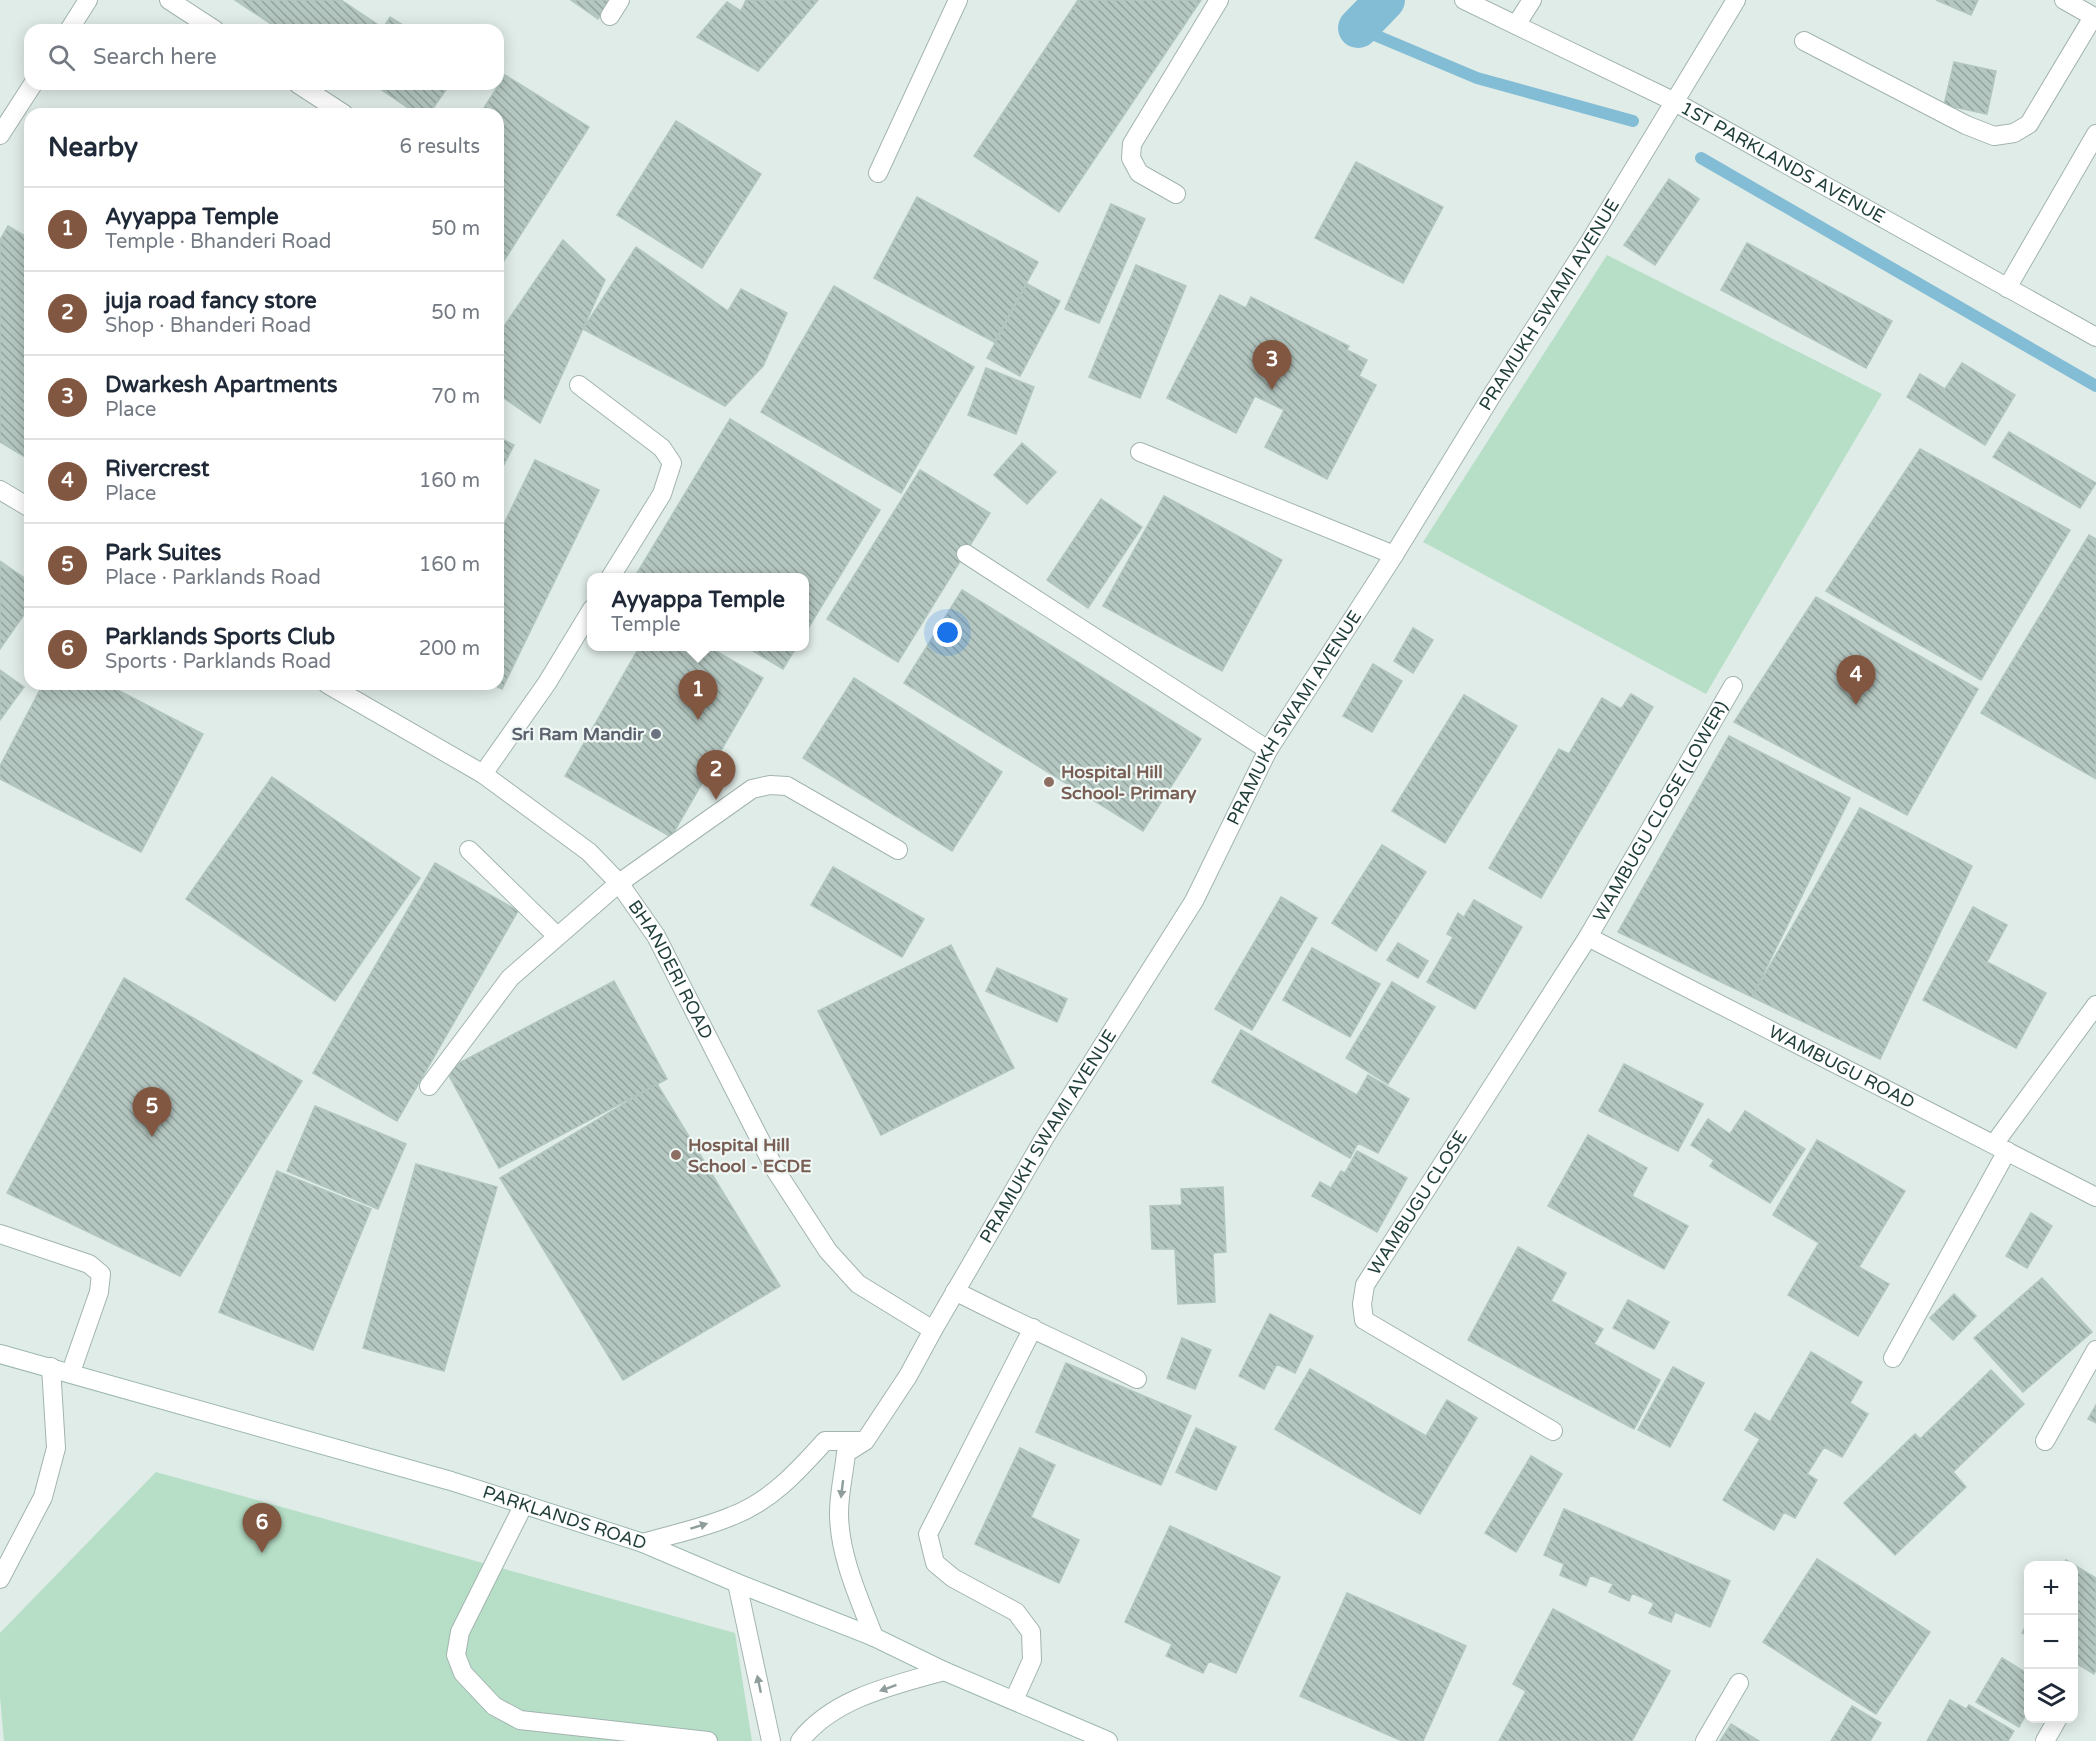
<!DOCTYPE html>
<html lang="en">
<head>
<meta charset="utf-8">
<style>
	body { margin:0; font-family:"Varela Round",sans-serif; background:#f6f6f7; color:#1f2937 }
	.controls { position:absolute; right:18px; bottom:18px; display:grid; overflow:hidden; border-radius:12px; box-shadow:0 3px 15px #0003 }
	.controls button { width:54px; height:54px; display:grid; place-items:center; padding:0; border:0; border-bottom:2px solid #e0e1e3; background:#fff; color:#1f2937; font:30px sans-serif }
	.you { position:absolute; left:948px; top:633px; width:21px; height:21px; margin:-15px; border:4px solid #fff; border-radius:50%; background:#1a73e8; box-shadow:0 0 0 9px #1a73e833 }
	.badge { display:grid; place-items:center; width:39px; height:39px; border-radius:50%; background:#825741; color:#fff; font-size:20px; font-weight:700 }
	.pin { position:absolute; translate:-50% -50px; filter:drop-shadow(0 2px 3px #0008) }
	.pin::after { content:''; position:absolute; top:32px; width:21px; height:18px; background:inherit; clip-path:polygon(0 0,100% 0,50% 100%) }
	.popup { position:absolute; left:587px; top:573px; width:222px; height:78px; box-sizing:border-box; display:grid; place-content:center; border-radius:12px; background:#fff; filter:drop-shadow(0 2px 4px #0005); font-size:20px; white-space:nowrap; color:#747a83 }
	.popup b { font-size:22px; color:#1f2937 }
	.popup::after { content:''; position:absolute; left:50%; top:100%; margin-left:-12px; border:12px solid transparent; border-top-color:#fff }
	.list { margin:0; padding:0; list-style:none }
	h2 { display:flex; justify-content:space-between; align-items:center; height:78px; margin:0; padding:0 24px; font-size:26px }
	h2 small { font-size:20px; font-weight:400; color:#747a83 }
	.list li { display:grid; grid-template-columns:39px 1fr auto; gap:18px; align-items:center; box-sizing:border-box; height:84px; padding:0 24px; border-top:2px solid #e0e1e3 }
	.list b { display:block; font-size:22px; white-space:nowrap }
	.list p { margin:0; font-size:20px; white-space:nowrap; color:#747a83 }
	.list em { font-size:20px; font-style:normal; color:#747a83 }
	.icon { flex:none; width:33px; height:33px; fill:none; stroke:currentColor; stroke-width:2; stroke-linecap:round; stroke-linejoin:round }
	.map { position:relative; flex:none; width:2096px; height:1741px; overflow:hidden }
	.search { position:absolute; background:#fff; box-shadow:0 3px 15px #0003; left:24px; top:24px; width:480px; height:66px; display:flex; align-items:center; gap:15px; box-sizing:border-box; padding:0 21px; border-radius:18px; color:#747a83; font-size:22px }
	.panel { position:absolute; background:#fff; box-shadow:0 3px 15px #0003; left:24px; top:108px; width:480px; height:582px; border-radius:18px }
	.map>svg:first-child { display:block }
</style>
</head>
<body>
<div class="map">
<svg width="2096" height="1741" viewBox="0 0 2096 1741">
	<defs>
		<pattern id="building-back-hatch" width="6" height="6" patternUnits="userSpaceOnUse" patternTransform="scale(1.5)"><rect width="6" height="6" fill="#b5c7c1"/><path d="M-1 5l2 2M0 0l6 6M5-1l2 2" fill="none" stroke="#93a39e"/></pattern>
	</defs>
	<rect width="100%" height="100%" fill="#e0ece8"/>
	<path fill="#b7dfc7" d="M 1607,255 L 1882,394 L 1706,694 L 1423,542 Z
		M 156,1472 L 735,1633 L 752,1741 L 4,1741 L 0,1697 L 0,1633 Z"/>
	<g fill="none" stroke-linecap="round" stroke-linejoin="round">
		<path stroke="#83bdd5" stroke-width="12" d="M 1358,28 L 1477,78 L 1633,121
			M 1701,158 L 2096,386"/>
		<path stroke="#83bdd5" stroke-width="40" d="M 1358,28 L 1385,0"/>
	</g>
	<path fill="url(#building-back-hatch)" stroke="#b2c6c0" stroke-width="1.5" d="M 235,0 L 341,0 L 383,28 L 390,17 L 411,30 L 280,30 Z
		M 571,0 L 611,0 L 598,19 Z
		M 746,0 L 818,0 L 758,71 L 697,37 L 727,2 L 741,11 Z
		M 1078,0 L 1201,0 L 1059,212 L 974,156 Z
		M 1936,0 L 1978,0 L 1971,15 Z
		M 1954,62 L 1996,71 L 1987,114 L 1944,105 Z
		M 505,75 L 589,127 L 500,267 L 498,266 L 498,114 L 480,114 Z
		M 373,84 L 450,84 L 429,114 L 417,114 Z
		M 676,121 L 761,174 L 702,268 L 617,215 Z
		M 1356,162 L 1443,207 L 1403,283 L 1315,238 Z
		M 1669,179 L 1699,199 L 1655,265 L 1624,245 Z
		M 917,197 L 1038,262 L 994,342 L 874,278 Z
		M 1111,204 L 1145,219 L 1099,323 L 1065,309 Z
		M 8,226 L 30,239 L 30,460 L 0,442 L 0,240 Z
		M 563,240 L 605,280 L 540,423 L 498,394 L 498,335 Z
		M 1747,243 L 1892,321 L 1866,368 L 1721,290 Z
		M 636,247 L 728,311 L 741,289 L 787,313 L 763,366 L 725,406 L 583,329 Z
		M 1136,265 L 1186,286 L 1140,398 L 1089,377 Z
		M 1027,284 L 1060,301 L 1020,376 L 987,358 Z
		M 834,286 L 974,367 L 901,493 L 761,412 Z
		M 1220,295 L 1246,308 L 1251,297 L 1349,346 L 1347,350 L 1367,360 L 1359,376 L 1376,385 L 1327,479 L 1265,447 L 1284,410 L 1255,396 L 1236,433 L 1167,398 Z
		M 1962,363 L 2015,395 L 1985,445 L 1907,397 L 1920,374 L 1945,389 Z
		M 986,368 L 1034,387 L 1016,434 L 968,415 Z
		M 730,419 L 880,510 L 804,635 L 804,578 L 634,578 Z
		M 2009,432 L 2096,483 L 2080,508 L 1993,457 Z
		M 498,437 L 514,445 L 498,476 Z
		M 1022,443 L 1056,472 L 1027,504 L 994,475 Z
		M 1920,449 L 2070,530 L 1981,680 L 1826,591 Z
		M 535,460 L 599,490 L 502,689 L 492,684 L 498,684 L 498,536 Z
		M 920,470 L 990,513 L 898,662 L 827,619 Z
		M 1164,496 L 1282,560 L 1222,671 L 1103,606 Z
		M 1101,499 L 1142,527 L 1088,608 L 1047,580 Z
		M 2089,535 L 2096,539 L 2096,779 L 1981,713 Z
		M 0,561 L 30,582 L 30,606 L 0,649 Z
		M 962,590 L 1201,739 L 1143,831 L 904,683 Z
		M 1816,597 L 1978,689 L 1907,815 L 1734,722 Z
		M 1413,628 L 1433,640 L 1413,673 L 1394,661 Z
		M 640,646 L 707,646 L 763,678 L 671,837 L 565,776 Z
		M 745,646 L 797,646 L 783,669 Z
		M 1373,664 L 1402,681 L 1372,732 L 1343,716 Z
		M 0,670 L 24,687 L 0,720 Z
		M 854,678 L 1002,772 L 952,851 L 803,758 Z
		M 43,684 L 106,684 L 203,734 L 141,852 L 0,779 L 0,766 Z
		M 1631,694 L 1653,707 L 1541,898 L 1489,868 L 1559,749 L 1569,754 L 1602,698 L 1621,709 Z
		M 1464,695 L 1517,726 L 1445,843 L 1392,811 Z
		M 1729,736 L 1850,798 L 1752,997 L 1618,932 Z
		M 272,777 L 420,878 L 335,1001 L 186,899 Z
		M 1860,808 L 1972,866 L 1880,1059 L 1752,997 Z
		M 1382,845 L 1426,872 L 1376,951 L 1332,923 Z
		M 435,863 L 518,911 L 397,1121 L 313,1073 Z
		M 833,867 L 924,919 L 902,957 L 811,905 Z
		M 1281,897 L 1317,918 L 1252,1030 L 1215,1009 Z
		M 1474,900 L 1522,927 L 1475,1009 L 1427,982 L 1453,937 L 1447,934 L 1458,913 L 1464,917 Z
		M 1973,907 L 2007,925 L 1987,962 L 2046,993 L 2016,1048 L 1923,1000 Z
		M 1398,943 L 1428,961 L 1418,978 L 1387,960 Z
		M 951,945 L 1014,1068 L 881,1135 L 818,1011 Z
		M 1312,948 L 1380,984 L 1350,1037 L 1283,1000 Z
		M 997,968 L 1067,999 L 1057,1022 L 986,991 Z
		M 124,978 L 302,1081 L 180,1276 L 7,1193 Z
		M 614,981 L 667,1079 L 499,1168 L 446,1070 Z
		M 1392,982 L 1435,1007 L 1388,1084 L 1346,1058 Z
		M 1241,1030 L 1357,1095 L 1368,1075 L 1409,1099 L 1378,1153 L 1358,1143 L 1350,1158 L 1212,1082 Z
		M 1624,1064 L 1703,1104 L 1678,1151 L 1599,1111 Z
		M 657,1084 L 780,1286 L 623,1380 L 500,1178 Z
		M 315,1106 L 406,1144 L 378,1209 L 287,1171 Z
		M 1745,1111 L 1805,1149 L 1770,1203 L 1710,1166 L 1714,1160 L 1691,1145 L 1708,1119 L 1730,1134 Z
		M 1588,1135 L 1647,1168 L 1632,1196 L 1688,1226 L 1664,1269 L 1548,1206 Z
		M 1817,1140 L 1905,1191 L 1859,1267 L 1889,1284 L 1858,1336 L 1788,1295 L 1819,1243 L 1773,1215 Z
		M 1357,1151 L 1407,1178 L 1377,1232 L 1312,1196 L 1320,1182 L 1331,1188 L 1341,1171 L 1345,1173 Z
		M 416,1164 L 497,1187 L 444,1371 L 363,1348 Z
		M 277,1171 L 371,1209 L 313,1350 L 219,1312 Z
		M 1223,1187 L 1226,1252 L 1213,1253 L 1215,1302 L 1178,1304 L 1175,1249 L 1152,1249 L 1150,1206 L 1182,1205 L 1181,1189 Z
		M 2031,1213 L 2052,1226 L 2027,1268 L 2006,1256 Z
		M 1518,1247 L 1566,1273 L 1551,1301 L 1603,1329 L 1594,1344 L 1660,1380 L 1634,1429 L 1468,1340 Z
		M 2042,1278 L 2092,1332 L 2023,1392 L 1974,1338 Z
		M 1954,1294 L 1976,1316 L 1953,1340 L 1930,1318 Z
		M 1628,1300 L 1669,1322 L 1654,1349 L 1613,1328 Z
		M 1270,1314 L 1313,1336 L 1295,1373 L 1277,1364 L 1264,1389 L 1239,1376 Z
		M 1182,1338 L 1211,1350 L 1195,1389 L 1167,1378 Z
		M 1811,1352 L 1862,1382 L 1850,1403 L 1868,1414 L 1842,1457 L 1824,1447 L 1807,1474 L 1817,1480 L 1795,1518 L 1784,1512 L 1774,1530 L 1723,1500 L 1760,1439 L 1745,1430 L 1755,1413 L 1770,1422 Z
		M 1066,1363 L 1191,1416 L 1161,1485 L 1036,1432 Z
		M 1673,1367 L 1704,1383 L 1670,1447 L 1638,1430 Z
		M 1310,1369 L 1426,1436 L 1447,1400 L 1477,1418 L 1420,1514 L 1275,1429 Z
		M 1991,1370 L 2024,1404 L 1953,1472 L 1966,1487 L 1895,1555 L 1844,1503 L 1915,1434 L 1920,1439 Z
		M 2096,1405 L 2096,1423 L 2088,1419 Z
		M 1196,1428 L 1236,1447 L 1216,1490 L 1176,1472 Z
		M 1020,1448 L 1055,1465 L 1031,1517 L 1079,1540 L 1059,1583 L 975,1544 Z
		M 1531,1456 L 1562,1474 L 1516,1552 L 1485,1533 Z
		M 1564,1509 L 1730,1581 L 1710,1627 L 1675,1612 L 1671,1622 L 1649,1613 L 1654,1603 L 1632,1593 L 1629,1601 L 1609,1592 L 1613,1584 L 1590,1575 L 1586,1586 L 1560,1575 L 1564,1564 L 1544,1555 Z
		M 1170,1526 L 1280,1577 L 1236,1673 L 1209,1661 L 1203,1673 L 1166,1656 L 1172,1644 L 1125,1622 Z
		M 1817,1559 L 1930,1632 L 1876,1714 L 1763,1642 Z
		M 2066,1560 L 2096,1578 L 2096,1670 L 2094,1674 L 2074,1662 L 2074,1566 L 2062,1566 Z
		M 1347,1593 L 1466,1646 L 1423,1741 L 1402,1741 L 1300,1696 Z
		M 1553,1609 L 1670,1671 L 1632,1741 L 1499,1741 L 1526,1691 L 1513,1684 Z
		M 2028,1622 L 2028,1636 L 2022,1633 Z
		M 2002,1658 L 2028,1674 L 2028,1711 L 2019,1727 L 1976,1702 Z
		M 1950,1700 L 1966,1709 L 1969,1705 L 2014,1731 L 2008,1741 L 1927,1741 Z
		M 1852,1706 L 1881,1723 L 1870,1741 L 1831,1741 Z
		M 1731,1724 L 1759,1741 L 1720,1741 Z"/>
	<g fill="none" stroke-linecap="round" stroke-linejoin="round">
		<defs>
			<path id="service" d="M 169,0 L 215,30
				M 2064,0 L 2096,18
				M 610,16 L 620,0
				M 1516,25 L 1532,0
				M 1804,41 L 1966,125 L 1994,136 L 2014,133 L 2029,124 L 2093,17
				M 298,84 L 344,114
				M 1176,194 L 1139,173 L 1131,158 L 1132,144 L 1219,0
				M 579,385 L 662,448 L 672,463 L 662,494 L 610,578
				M 1140,452 L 1394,555
				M 966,554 L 1268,750
				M 483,774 L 547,683 L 592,609
				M 469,850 L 557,936
				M 429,1086 L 510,978 L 619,883 L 752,789 L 770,785 L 787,786 L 898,850
				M 1994,1144 L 2096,1005
				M 0,1234 L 89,1264 L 101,1274 L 99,1292 L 71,1372
				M 955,1291 C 1015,1322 1077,1349 1137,1379
				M 1893,1358 L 2007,1151
				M 2045,1441 L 2096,1350
				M 524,1504 L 460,1632 L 456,1655 L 463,1673 L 494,1706 L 520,1720 L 708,1741
				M 0,1579 L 43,1497 L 56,1448 L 51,1367
				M 1014,1700 L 1032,1660 L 1031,1632 L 1016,1612 L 953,1578 L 935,1563 L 928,1534 L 1033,1328
				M 1705,1741 L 1739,1683"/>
			<g id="minor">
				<path id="s1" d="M 1464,0 L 1673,101 L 2096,337"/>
				<path d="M 69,30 L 88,0"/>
				<path d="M 0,135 L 33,84"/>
				<path d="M 878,173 L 958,0"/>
				<path d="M 2007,288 L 2096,134"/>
				<path d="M 0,490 L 30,508"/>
				<path id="s2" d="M 327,684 L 483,774 L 589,852 L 619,883 L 656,936 L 776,1171 L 828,1251 L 858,1284 L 933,1330"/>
				<path id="s3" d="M 1588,937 L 2096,1197"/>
				<path id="s4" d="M 1553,1431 L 1364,1320 L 1362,1304 L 1365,1285 L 1588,937 L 1733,686"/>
				<path d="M 643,1543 C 673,1534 704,1528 732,1516 C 771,1501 798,1471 825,1441 L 864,1441"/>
				<path id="s5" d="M 874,1637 C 859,1598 839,1555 839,1513 C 839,1493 844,1473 846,1453 L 865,1441 L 908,1376 L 933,1330 L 1045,1137 L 1194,901 L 1268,750 L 1394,555 L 1492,395 L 1592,238 L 1736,0"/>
				<path d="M 2045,1741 L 2058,1718"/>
			</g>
			<path id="tertiary" d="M 737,1583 L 771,1741
				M 800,1741 C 833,1698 894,1685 944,1671"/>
			<g id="secondary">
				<path id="s6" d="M 0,1354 L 451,1481 L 643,1543 L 737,1583 L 874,1637 L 944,1671 L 1108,1741"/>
			</g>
		</defs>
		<use href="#service" stroke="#a2b4b0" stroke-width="20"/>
		<use href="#minor" stroke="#a2b4b0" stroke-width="20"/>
		<use href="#tertiary" stroke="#a2b4b0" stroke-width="20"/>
		<use href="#secondary" stroke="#9db8b2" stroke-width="20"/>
		<use href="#service" stroke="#fff" stroke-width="18"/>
		<use href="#minor" stroke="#fff" stroke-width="18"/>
		<use href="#tertiary" stroke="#fff" stroke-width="18"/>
		<use href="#secondary" stroke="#fff" stroke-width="18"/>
	</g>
	<defs><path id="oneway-solid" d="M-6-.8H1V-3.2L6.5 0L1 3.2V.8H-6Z" transform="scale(1.5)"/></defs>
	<g fill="#8f9e9c">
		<use href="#oneway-solid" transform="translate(842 1489) rotate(97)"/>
		<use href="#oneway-solid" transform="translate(699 1526) rotate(-17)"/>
		<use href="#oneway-solid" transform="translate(759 1684) rotate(-102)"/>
		<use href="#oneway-solid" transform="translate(888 1688) rotate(160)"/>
	</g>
	<circle fill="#6b7280" stroke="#f0f8f5" stroke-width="2" cx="656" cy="734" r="6"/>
	<g fill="#8d6e63" stroke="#f0f8f5" stroke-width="2">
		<circle cx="1049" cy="782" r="6"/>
		<circle cx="676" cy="1155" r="6"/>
	</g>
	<g text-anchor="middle" stroke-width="4.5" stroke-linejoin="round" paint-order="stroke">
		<g font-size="18" fill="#1f3d39" stroke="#f0f8f5">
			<text dy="6" stroke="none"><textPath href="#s1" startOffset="358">1ST PARKLANDS AVENUE</textPath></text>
			<text dy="6" stroke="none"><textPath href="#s5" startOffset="1540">PRAMUKH SWAMI AVENUE</textPath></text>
			<text dy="6" stroke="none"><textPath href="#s5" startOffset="1054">PRAMUKH SWAMI AVENUE</textPath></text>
			<text dy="6" stroke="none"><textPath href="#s4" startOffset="813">WAMBUGU CLOSE (LOWER)</textPath></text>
			<text dy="6" stroke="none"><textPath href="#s2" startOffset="456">BHANDERI ROAD</textPath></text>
			<text dy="6" stroke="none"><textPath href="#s3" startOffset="285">WAMBUGU ROAD</textPath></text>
			<text dy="6" stroke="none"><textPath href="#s5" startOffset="568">PRAMUKH SWAMI AVENUE</textPath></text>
			<text dy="6" stroke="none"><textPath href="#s4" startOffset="352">WAMBUGU CLOSE</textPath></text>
			<text dy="6" stroke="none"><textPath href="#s6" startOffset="588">PARKLANDS ROAD</textPath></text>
		</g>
		<g font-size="18" font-weight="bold" fill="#5b616d" stroke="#f0f8f5" text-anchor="end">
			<text x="644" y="740">Sri Ram Mandir</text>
		</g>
		<g font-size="18" font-weight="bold" fill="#785e54" stroke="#f0f8f5" text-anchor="start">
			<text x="1061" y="778">Hospital Hill<tspan x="1061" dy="21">School- Primary</tspan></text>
			<text x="688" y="1151">Hospital Hill<tspan x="688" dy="21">School - ECDE</tspan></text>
		</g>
	</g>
</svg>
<div class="controls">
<button>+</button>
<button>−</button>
<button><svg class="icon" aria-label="layers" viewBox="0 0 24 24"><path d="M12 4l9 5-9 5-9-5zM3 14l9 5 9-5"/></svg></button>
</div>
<div class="you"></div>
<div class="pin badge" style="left:698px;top:720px">1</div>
<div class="popup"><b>Ayyappa Temple</b>Temple</div>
<div class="pin badge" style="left:716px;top:800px">2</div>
<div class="pin badge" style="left:1272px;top:390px">3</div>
<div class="pin badge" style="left:1856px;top:705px">4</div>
<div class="pin badge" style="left:152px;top:1137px">5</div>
<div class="pin badge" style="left:262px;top:1553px">6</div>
<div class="search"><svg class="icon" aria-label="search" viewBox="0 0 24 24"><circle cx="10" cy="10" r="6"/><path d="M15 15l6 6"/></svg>Search here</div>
<section class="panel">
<h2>Nearby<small>6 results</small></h2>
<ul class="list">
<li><span class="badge">1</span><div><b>Ayyappa Temple</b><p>Temple · Bhanderi Road</p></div><em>50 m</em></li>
<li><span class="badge">2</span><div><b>juja road fancy store</b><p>Shop · Bhanderi Road</p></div><em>50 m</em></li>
<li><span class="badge">3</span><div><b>Dwarkesh Apartments</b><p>Place</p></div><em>70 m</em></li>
<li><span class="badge">4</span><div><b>Rivercrest</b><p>Place</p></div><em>160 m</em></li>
<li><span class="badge">5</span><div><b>Park Suites</b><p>Place · Parklands Road</p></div><em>160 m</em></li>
<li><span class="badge">6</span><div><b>Parklands Sports Club</b><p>Sports · Parklands Road</p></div><em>200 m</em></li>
</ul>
</section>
</div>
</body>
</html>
